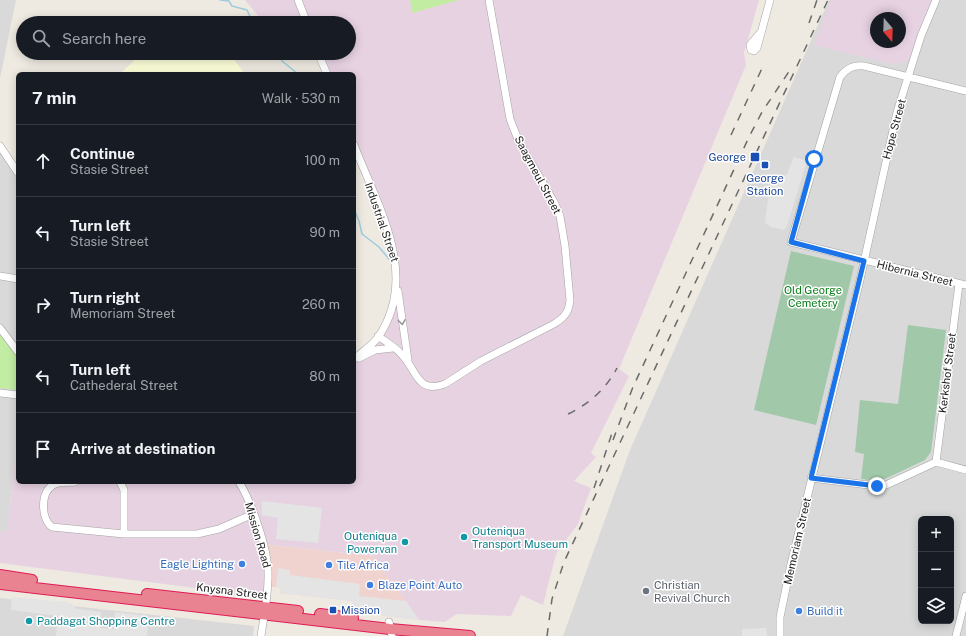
<!DOCTYPE html>
<html lang="en">
<head>
<meta charset="utf-8">
<style>
	body { margin:0; font-family:"Public Sans",sans-serif; background:#242831; color:#f1f3f6 }
	.controls { position:absolute; right:12px; bottom:12px; display:grid; overflow:hidden; border-radius:6px; box-shadow:0 2px 10px #0003 }
	.controls button { width:36px; height:36px; display:grid; place-items:center; padding:0; border:0; border-bottom:1px solid #363941; background:#171b24; color:#f1f3f6; font:20px sans-serif }
	.compass { position:absolute; left:870px; top:12px; width:36px; height:36px; border-radius:50%; background:#171b24; box-shadow:0 2px 10px #0003; rotate:161deg }
	.stop { position:absolute; width:12px; height:12px; margin:-9px; border:3px solid #1a73e8; border-radius:50%; background:#fff }
	.stop.end { background:#1a73e8; border-color:#fff; box-shadow:0 1px 4px #0008 }
	.list { margin:0; padding:0; list-style:none }
	h2 { display:flex; justify-content:space-between; align-items:center; height:52px; margin:0; padding:0 16px; font-size:17px }
	h2 small { font-size:13px; font-weight:400; color:#9ea1a6 }
	.list li { display:grid; grid-template-columns:26px 1fr auto; gap:12px; align-items:center; box-sizing:border-box; height:72px; padding:0 16px; border-top:1px solid #363941 }
	.list b { display:block; font-size:15px; white-space:nowrap }
	.list p { margin:0; font-size:13px; white-space:nowrap; color:#9ea1a6 }
	.list em { font-size:13px; font-style:normal; color:#9ea1a6 }
	.icon { flex:none; width:22px; height:22px; fill:none; stroke:currentColor; stroke-width:2; stroke-linecap:round; stroke-linejoin:round }
	.map { position:relative; flex:none; width:966px; height:636px; overflow:hidden }
	.search { position:absolute; background:#171b24; box-shadow:0 2px 10px #0003; left:16px; top:16px; width:340px; height:44px; display:flex; align-items:center; gap:10px; box-sizing:border-box; padding:0 14px; border-radius:22px; color:#9ea1a6; font-size:15px }
	.panel { position:absolute; background:#171b24; box-shadow:0 2px 10px #0003; left:16px; top:72px; width:340px; height:412px; border-radius:6px }
	.map>svg:first-child { display:block }
</style>
</head>
<body>
<div class="map">
<svg width="966" height="636" viewBox="0 0 966 636">
	<rect width="100%" height="100%" fill="#eeeae1"/>
	<path fill="#dad9d9" fill-rule="evenodd" d="M 0,0 L 16,0 L 0,78 Z
		M 829,0 L 966,0 L 966,636 L 563,636 L 630,450 ZM 876,18 L 900,18 L 900,42 L 876,42 ZM 921,519 L 951,519 L 951,621 L 921,621 Z
		M 0,146 L 18,173 L 18,435 L 7,532 L 0,531 Z
		M 0,598 L 254,626 L 253,636 L 0,636 Z"/>
	<path fill="#f0d2ce" d="M 262,544 L 373,556 L 419,620 L 352,612 L 353,601 L 280,593 L 281,588 L 267,586 Z"/>
	<path fill="#e7d2e2" fill-rule="evenodd" d="M 245,0 L 759,0 L 744,53 L 746,65 L 619,369 L 629,376 L 591,453 L 596,457 L 574,481 L 591,488 L 578,524 L 556,554 L 543,605 L 521,595 L 511,616 L 457,614 L 445,622 L 419,620 L 373,556 L 263,544 L 267,560 L 266,597 L 0,563 L 0,531 L 7,531 L 18,435 L 18,482 L 354,482 L 354,359 L 378,336 L 394,300 L 394,252 L 354,145 L 354,74 L 327,74 L 318,53 L 349,53 L 349,23 L 264,23 Z
		M 831,0 L 932,0 L 908,61 L 892,64 L 814,45 ZM 876,18 L 900,18 L 900,42 L 876,42 Z"/>
	<path fill="#fdffd9" d="M 142,53 L 229,53 L 245,74 L 120,74 Z"/>
	<path fill="#c3eca3" d="M 410,0 L 459,0 L 412,13 Z
		M 0,333 L 18,357 L 18,390 L 0,388 Z"/>
	<path fill="#a1c8a9" d="M 791,251 L 854,266 L 816,425 L 754,410 Z
		M 908,325 L 946,330 L 931,452 L 925,460 L 889,477 L 879,481 L 861,479 L 864,454 L 855,452 L 860,400 L 898,404 Z"/>
	<path fill="#e4e4e4" d="M 794,157 L 804,160 L 806,164 L 787,226 L 784,230 L 771,227 L 765,223 L 768,200 L 775,181 L 787,174 Z
		M 262,501 L 322,508 L 318,543 L 276,539 L 278,518 L 262,515 Z
		M 278,568 L 290,570 L 290,575 L 360,584 L 359,596 L 406,601 L 419,620 L 352,612 L 353,601 L 280,593 L 281,588 L 276,587 Z
		M 12,597 L 69,602 L 77,609 L 101,612 L 100,628 L 114,629 L 115,612 L 149,616 L 147,636 L 56,636 L 58,616 L 11,610 Z
		M 766,628 L 767,636 L 742,636 L 742,629 Z"/>
	<g fill="none" stroke-linecap="round" stroke-linejoin="round">
		<path stroke="#9eccde" stroke-width="1.5" d="M 220,0 L 229,1 L 232,6 L 247,10 L 253,23
			M 282,53 L 284,55 L 282,61 L 298,74
			M 354,209 L 359,221 L 362,234 L 379,247 L 389,259"/>
		<defs>
			<path id="minor" d="M 298,0 L 307,23
				M 760,33 L 750,45 L 751,50 L 754,51 L 757,48 L 770,0
				M 318,53 L 327,74
				M 966,91 L 864,66 C 853,65 847,68 840,77 L 791,242 L 966,285
				M 354,145 C 377,205 420,274 379,336 C 373,345 362,352 354,359
				M 0,146 L 18,173
				M 0,276 L 18,279
				M 398,291 L 408,360
				M 0,328 L 18,352
				M 378,336 C 386,342 397,348 403,356 C 417,371 417,394 445,384 L 481,361 L 552,325 C 563,319 569,313 570,300 L 565,246 L 560,216 L 554,202 L 519,142 L 510,119 L 489,0
				M 359,358 L 375,350 L 393,348
				M 0,393 L 18,395
				M 936,462 L 959,284
				M 811,478 L 877,486 L 886,485 L 936,462 L 966,470
				M 75,482 C 68,483 60,481 53,485 C 40,493 41,519 52,527 L 124,534 L 197,534 L 219,529 L 253,514
				M 120,482 L 124,490 L 124,534
				M 239,482 C 251,501 268,549 268,572 C 269,593 264,615 261,636
				M 389,622 L 392,636
				M 780,636 L 780,617 L 791,564 L 860,280 L 897,112 L 921,36 L 936,0
				M 956,636 L 966,596"/>
			<path id="highway" d="M 0,575 L 32,580
				M 0,584 L 390,629 L 470,636
				M 147,594 L 298,611
				M 320,614 L 353,618"/>
		</defs>
		<use href="#minor" stroke="#a3a3a3" stroke-width="8"/>
		<use href="#highway" stroke="#df1b53" stroke-width="12"/>
		<use href="#minor" stroke="#fff" stroke-width="7"/>
		<use href="#highway" stroke="#ea8391" stroke-width="10"/>
		<path stroke="#6a6a6a" stroke-width="1.5" stroke-dasharray="8 8" stroke-linecap="butt" d="M 809,23 L 817,0
			M 731,135 L 764,64
			M 568,414 C 589,404 606,389 617,368
			M 613,440 L 633,387 L 749,137 L 762,112 L 792,67
			M 594,488 L 612,433
			M 547,636 L 552,599 L 564,562 L 828,0"/>
	</g>
	<defs><path id="oneway-chevron" d="M-2-3.5L2.5 0L-2 3.5" fill="none" stroke-width="1.6" stroke-linecap="round" stroke-linejoin="round"/></defs>
	<use stroke="#999" href="#oneway-chevron" transform="translate(402 322) rotate(83)"/>
	<g fill="none" stroke-linecap="round" stroke-linejoin="round">
		<path stroke="#1a73e8" stroke-width="5" d="M 814,159 L 791,242 L 864,261 L 811,478 L 877,486"/>
	</g>
	<g fill="#1a4fb4" stroke="#fff" stroke-width="1.5">
		<rect x="750" y="152" width="10" height="10" rx="2"/>
		<rect x="761" y="161" width="8" height="8" rx="2"/>
		<rect x="329" y="606" width="8" height="8" rx="2"/>
	</g>
	<g fill="#0f9aa8" stroke="#fff" stroke-width="1.5">
		<circle cx="464" cy="537" r="4"/>
		<circle cx="405" cy="542" r="4"/>
		<circle cx="29" cy="621" r="4"/>
	</g>
	<g fill="#3f7fe0" stroke="#fff" stroke-width="1.5">
		<circle cx="242" cy="564" r="4"/>
		<circle cx="329" cy="565" r="4"/>
		<circle cx="370" cy="585" r="4"/>
		<circle cx="799" cy="611" r="4"/>
	</g>
	<circle fill="#6b7280" stroke="#fff" stroke-width="1.5" cx="646" cy="591" r="4"/>
	<g text-anchor="middle" stroke-width="3" stroke-linejoin="round" paint-order="stroke">
		<g font-size="11" fill="#1c1c1c" stroke="#fff">
			<text transform="translate(894 129) rotate(-75)" y="4">Hope Street</text>
			<text transform="translate(538 175) rotate(62)" y="4">Saagmeul Street</text>
			<text transform="translate(382 222) rotate(71)" y="4">Industrial Street</text>
			<text transform="translate(915 273) rotate(14)" y="4">Hibernia Street</text>
			<text transform="translate(947 373) rotate(-83)" y="4">Kerkshof Street</text>
			<text transform="translate(258 535) rotate(74)" y="4">Mission Road</text>
			<text transform="translate(797 541) rotate(-77)" y="4">Memoriam Street</text>
			<text transform="translate(232 591) rotate(7)" y="4">Knysna Street</text>
		</g>
		<g font-size="11" fill="#164399" stroke="#fff" text-anchor="end">
			<text x="746" y="161">George</text>
			<text x="765" y="182" text-anchor="middle">George<tspan x="765" dy="13">Station</tspan></text>
			<text x="341" y="614" text-anchor="start">Mission</text>
		</g>
		<g font-size="11" fill="#067e16" stroke="#fff">
			<text x="813" y="294">Old George<tspan x="813" dy="13">Cemetery</tspan></text>
		</g>
		<g font-size="11" fill="#0d838f" stroke="#fff" text-anchor="start">
			<text x="472" y="535">Outeniqua<tspan x="472" dy="13">Transport Museum</tspan></text>
			<text x="397" y="540" text-anchor="end">Outeniqua<tspan x="397" dy="13">Powervan</tspan></text>
			<text x="37" y="625">Paddagat Shopping Centre</text>
		</g>
		<g font-size="11" fill="#366cbe" stroke="#fff" text-anchor="start">
			<text x="234" y="568" text-anchor="end">Eagle Lighting</text>
			<text x="337" y="569">Tile Africa</text>
			<text x="378" y="589">Blaze Point Auto</text>
			<text x="807" y="615">Build it</text>
		</g>
		<g font-size="11" fill="#5b616d" stroke="#fff" text-anchor="start">
			<text x="654" y="589">Christian<tspan x="654" dy="13">Revival Church</tspan></text>
		</g>
	</g>
</svg>
<div class="controls">
<button>+</button>
<button>−</button>
<button><svg class="icon" aria-label="layers" viewBox="0 0 24 24"><path d="M12 4l9 5-9 5-9-5zM3 14l9 5 9-5"/></svg></button>
</div>
<svg class="compass" viewBox="-18 -18 36 36"><path d="M0-13l5 13h-10z" fill="#e53935"/><path d="M0 13l5-13h-10z" fill="#9ea1a6"/></svg>
<div class="stop" style="left:814px;top:159px"></div>
<div class="stop end" style="left:877px;top:486px"></div>
<div class="search"><svg class="icon" aria-label="search" viewBox="0 0 24 24"><circle cx="10" cy="10" r="6"/><path d="M15 15l6 6"/></svg>Search here</div>
<section class="panel">
<h2>7 min<small>Walk · 530 m</small></h2>
<ul class="list">
<li><svg class="icon" aria-label="ahead" viewBox="0 0 24 24"><path d="M12 20V5M6 11l6-6 6 6"/></svg><div><b>Continue</b><p>Stasie Street</p></div><em>100 m</em></li>
<li><svg class="icon" aria-label="left" viewBox="0 0 24 24"><path d="M17 20v-9H6M10 6l-5 5 5 5"/></svg><div><b>Turn left</b><p>Stasie Street</p></div><em>90 m</em></li>
<li><svg class="icon" aria-label="right" viewBox="0 0 24 24"><path d="M7 20v-9h11M14 6l5 5-5 5"/></svg><div><b>Turn right</b><p>Memoriam Street</p></div><em>260 m</em></li>
<li><svg class="icon" aria-label="left" viewBox="0 0 24 24"><path d="M17 20v-9H6M10 6l-5 5 5 5"/></svg><div><b>Turn left</b><p>Cathederal Street</p></div><em>80 m</em></li>
<li><svg class="icon" aria-label="arrive" viewBox="0 0 24 24"><path d="M6 21V4h12l-3 4 3 4H6"/></svg><div><b>Arrive at destination</b></div></li>
</ul>
</section>
</div>
</body>
</html>
